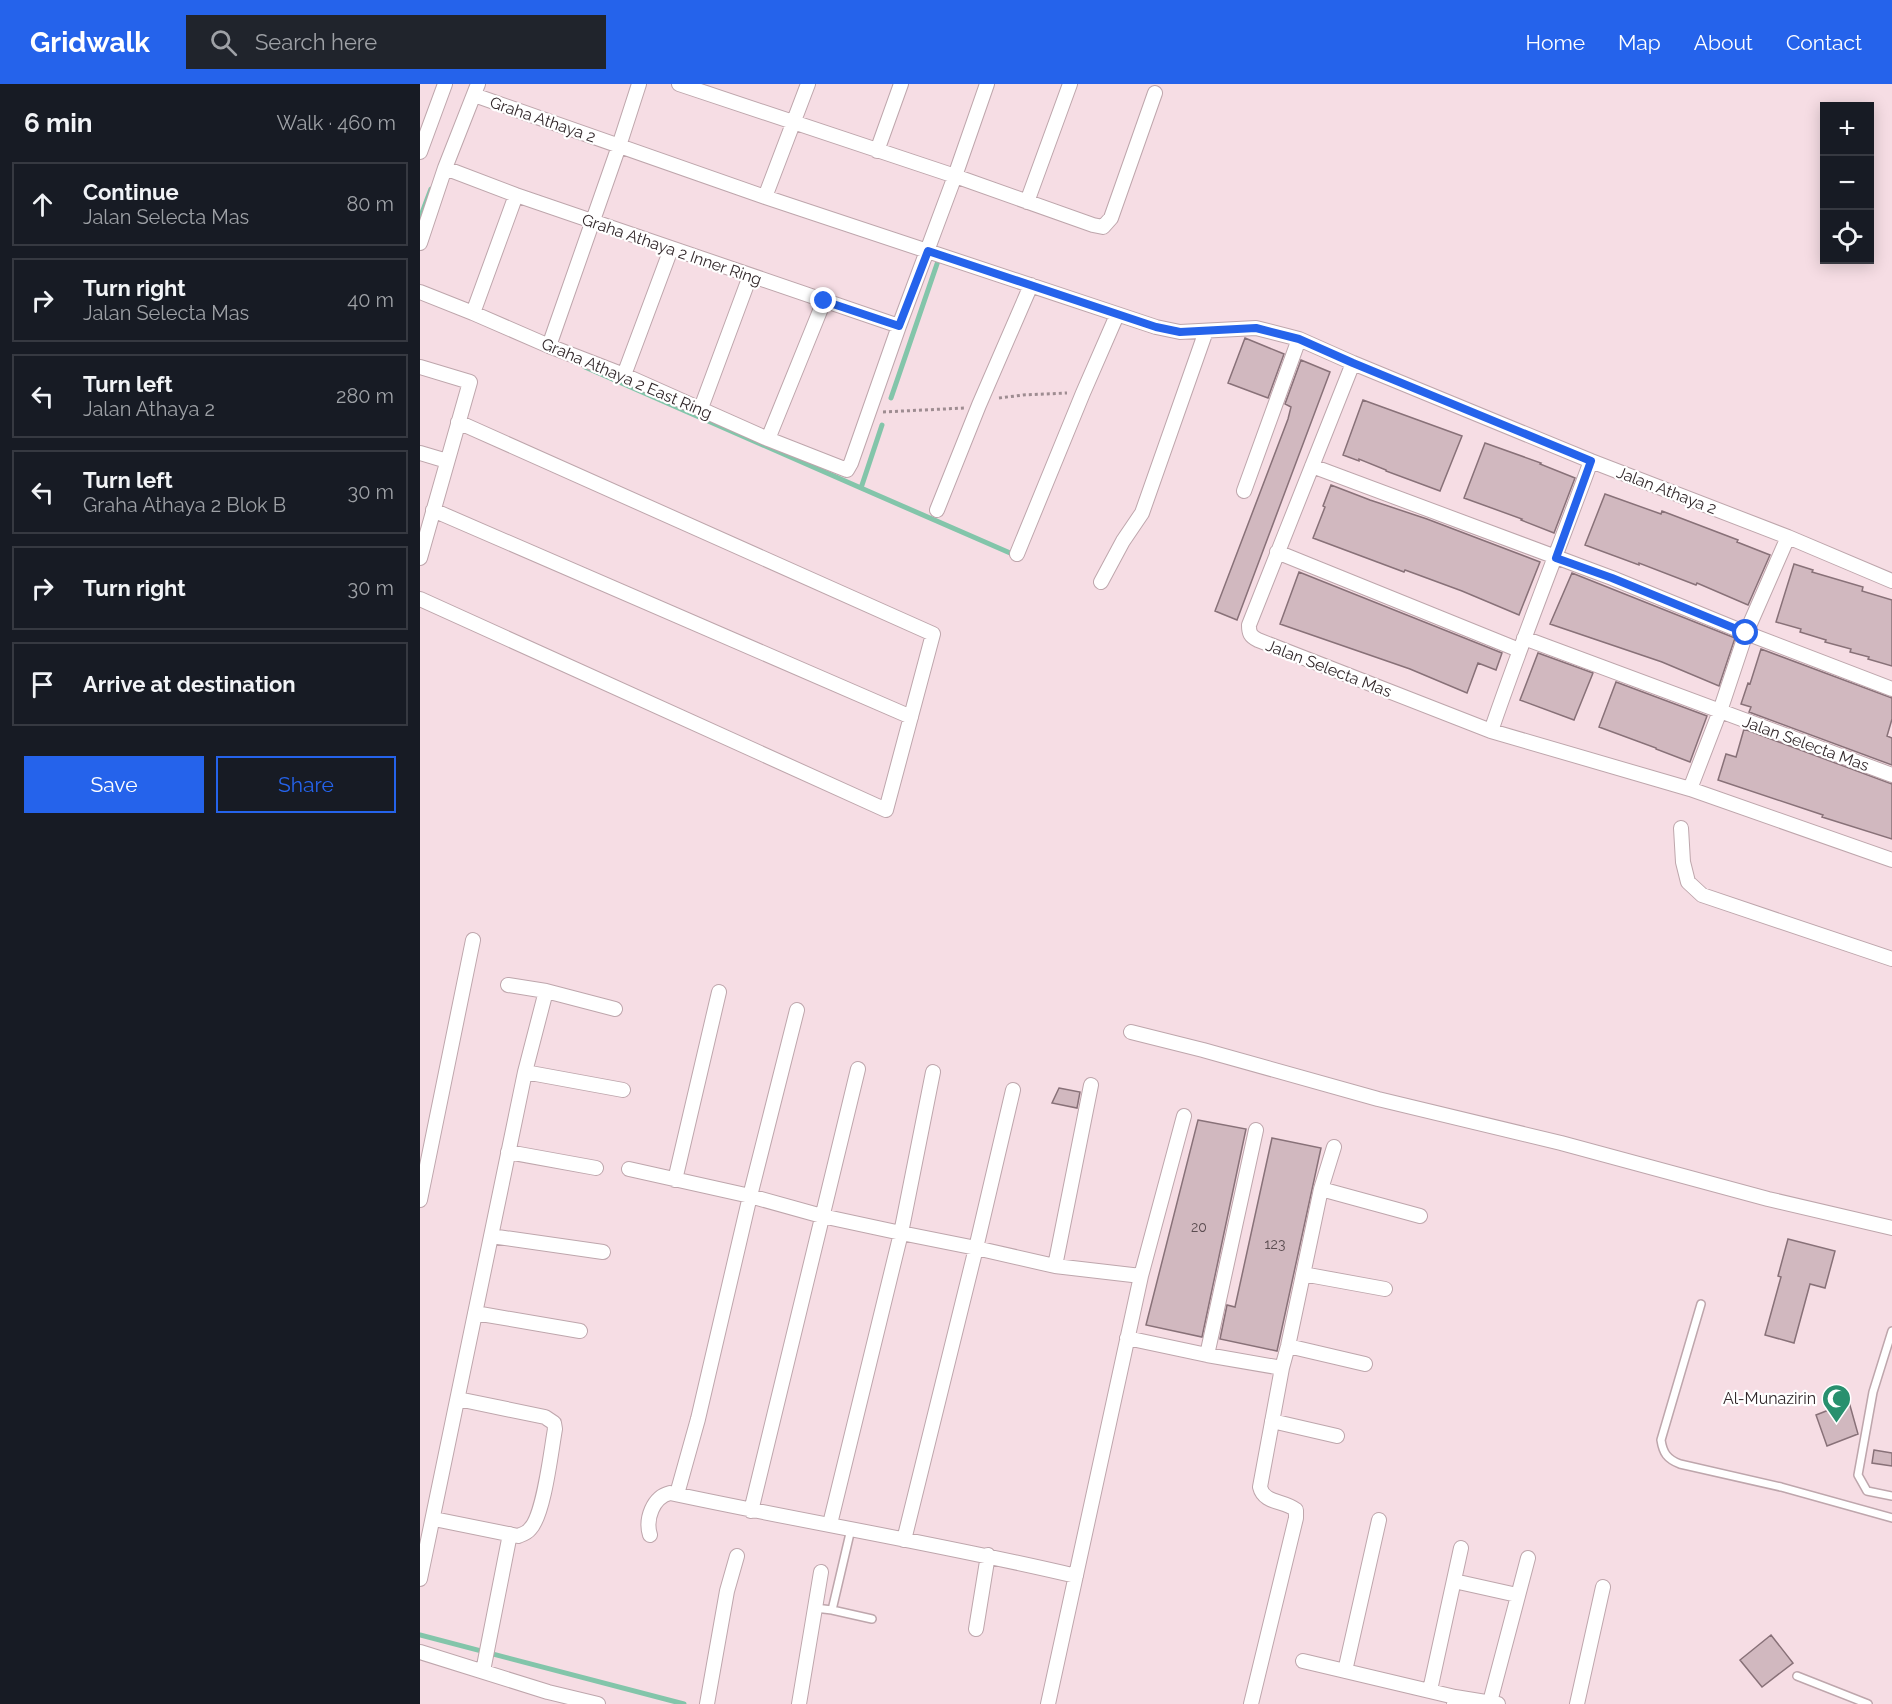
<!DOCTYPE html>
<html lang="en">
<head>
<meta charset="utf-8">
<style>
	body { margin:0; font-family:Raleway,sans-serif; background:#20242c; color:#f1f3f6 }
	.controls { position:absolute; right:18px; top:18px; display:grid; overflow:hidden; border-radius:0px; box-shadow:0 3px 15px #0003 }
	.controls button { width:54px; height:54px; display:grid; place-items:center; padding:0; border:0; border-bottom:2px solid #363941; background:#171b24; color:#f1f3f6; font:30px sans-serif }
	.stop { position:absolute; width:18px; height:18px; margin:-14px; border:4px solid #2563eb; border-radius:50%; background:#fff }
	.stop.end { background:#2563eb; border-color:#fff; box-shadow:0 2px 6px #0008 }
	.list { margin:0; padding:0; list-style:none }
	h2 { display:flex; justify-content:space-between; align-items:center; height:78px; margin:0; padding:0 24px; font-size:26px }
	h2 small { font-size:20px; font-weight:400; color:#9ea1a6 }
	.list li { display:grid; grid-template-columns:39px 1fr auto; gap:18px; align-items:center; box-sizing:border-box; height:84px; margin:0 12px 12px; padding:0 12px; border:2px solid #363941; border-radius:0px }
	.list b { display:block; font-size:22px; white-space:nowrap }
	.list p { margin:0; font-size:20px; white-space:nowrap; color:#9ea1a6 }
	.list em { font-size:20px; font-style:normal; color:#9ea1a6 }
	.actions { display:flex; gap:12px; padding:18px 24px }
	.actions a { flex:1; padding:14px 0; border:2px solid #2563eb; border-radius:0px; text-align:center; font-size:21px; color:#2563eb }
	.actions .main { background:#2563eb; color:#fff }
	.icon { flex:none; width:33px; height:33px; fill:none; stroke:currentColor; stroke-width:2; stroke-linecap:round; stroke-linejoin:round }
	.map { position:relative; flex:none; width:1472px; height:1620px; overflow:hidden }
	header { display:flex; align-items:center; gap:36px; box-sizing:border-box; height:84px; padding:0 30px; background:#2563eb; color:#fff }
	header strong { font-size:28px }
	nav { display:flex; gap:33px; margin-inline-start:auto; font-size:21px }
	.search { width:420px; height:54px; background:#20242c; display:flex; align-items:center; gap:15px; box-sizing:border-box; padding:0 21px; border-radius:0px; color:#9ea1a6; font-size:22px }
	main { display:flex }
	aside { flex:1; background:#171b24 }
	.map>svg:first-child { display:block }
</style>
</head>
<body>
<header>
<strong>Gridwalk</strong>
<div class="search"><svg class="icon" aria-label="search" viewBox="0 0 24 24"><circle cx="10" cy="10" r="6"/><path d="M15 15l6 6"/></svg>Search here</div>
<nav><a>Home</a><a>Map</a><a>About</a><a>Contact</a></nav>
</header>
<main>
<aside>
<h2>6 min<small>Walk · 460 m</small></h2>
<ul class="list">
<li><svg class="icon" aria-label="ahead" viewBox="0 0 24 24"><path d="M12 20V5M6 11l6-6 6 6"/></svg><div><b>Continue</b><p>Jalan Selecta Mas</p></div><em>80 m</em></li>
<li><svg class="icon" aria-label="right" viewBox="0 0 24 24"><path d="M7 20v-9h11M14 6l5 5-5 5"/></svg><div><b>Turn right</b><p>Jalan Selecta Mas</p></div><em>40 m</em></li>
<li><svg class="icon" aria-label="left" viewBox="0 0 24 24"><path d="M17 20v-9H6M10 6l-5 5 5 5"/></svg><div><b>Turn left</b><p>Jalan Athaya 2</p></div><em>280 m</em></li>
<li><svg class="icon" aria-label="left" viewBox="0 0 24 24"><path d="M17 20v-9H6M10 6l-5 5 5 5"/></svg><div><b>Turn left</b><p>Graha Athaya 2 Blok B</p></div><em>30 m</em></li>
<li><svg class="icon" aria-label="right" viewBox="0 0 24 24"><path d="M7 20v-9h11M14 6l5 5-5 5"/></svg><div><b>Turn right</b></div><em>30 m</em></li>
<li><svg class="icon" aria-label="arrive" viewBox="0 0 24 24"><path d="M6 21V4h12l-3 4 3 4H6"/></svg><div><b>Arrive at destination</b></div></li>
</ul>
<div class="actions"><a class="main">Save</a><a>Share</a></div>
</aside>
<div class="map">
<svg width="1472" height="1620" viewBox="0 0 1472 1620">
	<rect width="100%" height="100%" fill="#f6dde4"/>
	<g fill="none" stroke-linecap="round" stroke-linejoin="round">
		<path stroke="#83c5aa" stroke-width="5" d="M 0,134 L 11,105
			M 165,283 L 441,404 L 462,341
			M 471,314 L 518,177
			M 441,404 L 597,472
			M 0,1551 L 264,1620"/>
	</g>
	<path fill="#d1b8bf" stroke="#887178" stroke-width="1.5" d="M 825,254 L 864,270 L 848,314 L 808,299 Z
		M 881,276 L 910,288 L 817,536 L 795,527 L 868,335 L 871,323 L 865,320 Z
		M 943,316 L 1042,352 L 1020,407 L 966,387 L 966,386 L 939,375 L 939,377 L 923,371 Z
		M 1065,359 L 1121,379 L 1120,380 L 1155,394 L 1134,449 L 1101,436 L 1102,435 L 1044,414 Z
		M 911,401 L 950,416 L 1007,435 L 1120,478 L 1099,531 L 1042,507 L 985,486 L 984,488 L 893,454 L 905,423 L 903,422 Z
		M 1185,410 L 1241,430 L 1242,427 L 1318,456 L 1317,458 L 1350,471 L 1328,521 L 1277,499 L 1276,501 L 1219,479 L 1219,481 L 1165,461 Z
		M 1374,480 L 1393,486 L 1392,488 L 1443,503 L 1442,507 L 1472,516 L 1472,582 L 1448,575 L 1449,573 L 1430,568 L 1431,565 L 1405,558 L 1406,556 L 1380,548 L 1381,545 L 1356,538 Z
		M 879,488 L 1082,569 L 1076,586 L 1058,579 L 1047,609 L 990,585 L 860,540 Z
		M 1152,489 L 1315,554 L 1299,602 L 1242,578 L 1130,540 Z
		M 1341,565 L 1472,614 L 1472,635 L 1467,652 L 1472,654 L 1472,681 L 1329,628 L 1331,623 L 1321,620 L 1328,599 L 1330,600 Z
		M 1118,569 L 1173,589 L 1154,636 L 1100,616 Z
		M 1196,598 L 1287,632 L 1270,678 L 1236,665 L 1236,664 L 1179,643 Z
		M 1324,645 L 1472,700 L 1472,755 L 1402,733 L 1403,731 L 1298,696 L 1306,670 L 1316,673 Z
		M 639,1004 L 660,1008 L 657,1024 L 632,1019 Z
		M 778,1036 L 826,1045 L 782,1253 L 726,1241 Z
		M 852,1054 L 901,1064 L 857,1267 L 800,1255 L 807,1221 L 815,1223 Z
		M 1368,1155 L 1415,1167 L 1405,1204 L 1390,1200 L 1374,1259 L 1345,1251 L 1361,1193 L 1358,1192 Z
		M 1429,1318 L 1438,1350 L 1407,1362 L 1396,1331 Z
		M 1454,1366 L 1472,1369 L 1472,1382 L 1452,1379 Z
		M 1351,1551 L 1373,1579 L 1342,1603 L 1320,1576 Z"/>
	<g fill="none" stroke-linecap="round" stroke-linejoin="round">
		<defs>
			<path id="service" d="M 1281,1220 L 1241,1356 C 1243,1369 1247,1375 1260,1380 L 1361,1403 L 1472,1434
				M 1472,1247 L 1453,1308 L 1438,1391 L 1447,1407 L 1472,1412
				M 395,1524 L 412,1526 L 431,1445
				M 412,1526 L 452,1535
				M 1377,1592 L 1448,1620"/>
			<path id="minor" d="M 259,0 L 535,92 L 567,0
				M 54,11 L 345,113 L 736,243 L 760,248 L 836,244 L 879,255 L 933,279 L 1171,377 L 1368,453 L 1472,497
				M 457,67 L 481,0
				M 0,68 L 25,0
				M 25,84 L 96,111 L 479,242
				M 345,113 L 388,0
				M 607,118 L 650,0
				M 0,159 L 25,84 L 58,0
				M 0,208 L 53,229 L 129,262 L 204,291 L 348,355 L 427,386 L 431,379 L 479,242 L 535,92 L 673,141 L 683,143 L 691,134 L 735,9
				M 53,229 L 96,111
				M 129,262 L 199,62 L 219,0
				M 933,279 L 829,541 C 829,549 830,552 838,556 L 1071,647
				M 0,283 L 50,298 L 0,474
				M 204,291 L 251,165
				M 281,324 L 330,192
				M 348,355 L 404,217
				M 0,369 L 27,377
				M 1171,377 C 1138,467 1102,556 1071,647 L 1270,705 L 1300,627 L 1326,549 L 1368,453
				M 892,382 L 1192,494 L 1326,549 L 1472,605
				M 824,407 L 879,255
				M 13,426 L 491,633
				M 517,426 L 559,321 L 611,201
				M 857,468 L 1099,566
				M 597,470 L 663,309 L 697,231
				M 681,498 L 703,457 L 722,429 L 786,247
				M 0,515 L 466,726 L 513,550 L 38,338
				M 1104,554 L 1472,691
				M 1270,705 L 1472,776
				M 1261,744 L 1263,778 L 1268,798 L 1282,811 L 1472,875
				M 88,901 L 126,907 L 195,925
				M 711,948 L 783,966 L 958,1015 L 1141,1059 L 1348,1115 L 1472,1144
				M 105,988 L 203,1006
				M 593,1006 L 556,1164 L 635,1182 L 721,1192
				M 88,1068 L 176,1084
				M 209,1085 L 330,1112 L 402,1132 L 481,1149 L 513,988
				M 255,1096 L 299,908
				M 901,1105 L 1000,1132
				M 0,1116 L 53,856
				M 71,1152 L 183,1168
				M 635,1182 L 671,1001
				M 883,1190 L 965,1205
				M 55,1229 L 160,1247
				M 707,1254 L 787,1271 L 862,1284
				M 868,1262 L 945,1280
				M 787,1271 L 836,1046
				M 852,1337 L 917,1352
				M 257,1410 L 278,1335 L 330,1112 L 377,926
				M 331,1427 L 438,985
				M 14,1435 L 98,1452 C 103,1450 107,1449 110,1445 C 124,1431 131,1367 135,1345 L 134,1339 L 125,1333 L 38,1315
				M 410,1440 L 481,1149 L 556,1164 L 484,1456
				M 230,1451 C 225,1435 233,1413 250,1409 C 385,1438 521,1460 656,1492
				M 0,1495 L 105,988 L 126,907
				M 1034,1497 L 1097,1511
				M 556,1545 L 568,1471
				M 0,1568 L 128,1608 L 178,1620
				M 883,1577 L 1035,1613 L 1034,1620
				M 63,1587 L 90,1450
				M 925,1587 L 959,1436
				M 1010,1606 L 1041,1464
				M 1035,1613 L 1078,1620
				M 1070,1618 L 1108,1474
				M 287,1620 L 307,1507 L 317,1472
				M 379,1620 L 401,1488
				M 628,1620 L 721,1192 L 764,1032
				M 831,1620 L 876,1434 L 876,1426 C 864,1416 844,1420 840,1403 L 862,1284 L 868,1262 L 901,1105 L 914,1063
				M 1157,1620 L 1183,1503"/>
		</defs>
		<use href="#service" stroke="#bea6ac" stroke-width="10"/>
		<use href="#minor" stroke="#bea6ac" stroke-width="16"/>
		<path stroke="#9e8c91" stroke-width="3" stroke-dasharray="3 3" stroke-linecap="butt" d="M 579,314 L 603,311 L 647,309
			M 463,328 L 544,324"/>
		<use href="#service" stroke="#fff" stroke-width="7"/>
		<use href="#minor" stroke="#fff" stroke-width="14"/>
	</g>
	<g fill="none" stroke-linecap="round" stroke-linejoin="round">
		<path stroke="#2563eb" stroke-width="8" d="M 404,217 L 479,242 L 508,167 L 736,243 L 760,248 L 836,244 L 879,255 L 933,279 L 1171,377 L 1136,474 L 1192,494 L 1326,549"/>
	</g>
	<defs>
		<symbol id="mosque-pin" viewBox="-11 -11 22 30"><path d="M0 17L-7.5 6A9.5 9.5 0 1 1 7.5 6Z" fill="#28906e" stroke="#fff"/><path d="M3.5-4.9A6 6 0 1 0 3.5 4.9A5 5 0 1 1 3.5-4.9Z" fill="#fff"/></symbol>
	</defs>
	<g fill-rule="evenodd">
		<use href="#mosque-pin" x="1400" y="1298" width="33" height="45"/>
	</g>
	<g text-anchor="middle" stroke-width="4.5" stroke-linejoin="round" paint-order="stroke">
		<g font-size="14" fill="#5a4c50">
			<text x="779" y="1148">20</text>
			<text x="855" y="1165">123</text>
		</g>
		<g font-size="16" fill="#32282b" stroke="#fff">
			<text transform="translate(123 35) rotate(19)" y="6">Graha Athaya 2</text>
			<text transform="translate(252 165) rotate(19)" y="6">Graha Athaya 2 Inner Ring</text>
			<text transform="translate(207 294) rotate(23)" y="6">Graha Athaya 2 East Ring</text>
			<text transform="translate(1247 406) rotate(21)" y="6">Jalan Athaya 2</text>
			<text transform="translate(909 584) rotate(21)" y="6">Jalan Selecta Mas</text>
			<text transform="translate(1386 659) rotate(20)" y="6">Jalan Selecta Mas</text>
		</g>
		<g font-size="16" fill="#32282b" stroke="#fff" text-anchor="end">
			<text x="1396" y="1320">Al-Munazirin</text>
		</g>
	</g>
</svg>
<div class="controls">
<button>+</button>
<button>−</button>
<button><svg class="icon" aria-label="locate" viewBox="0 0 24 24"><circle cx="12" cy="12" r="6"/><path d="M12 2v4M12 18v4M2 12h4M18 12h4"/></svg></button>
</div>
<div class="stop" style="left:1326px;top:549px"></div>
<div class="stop end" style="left:404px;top:217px"></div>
</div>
</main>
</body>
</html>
